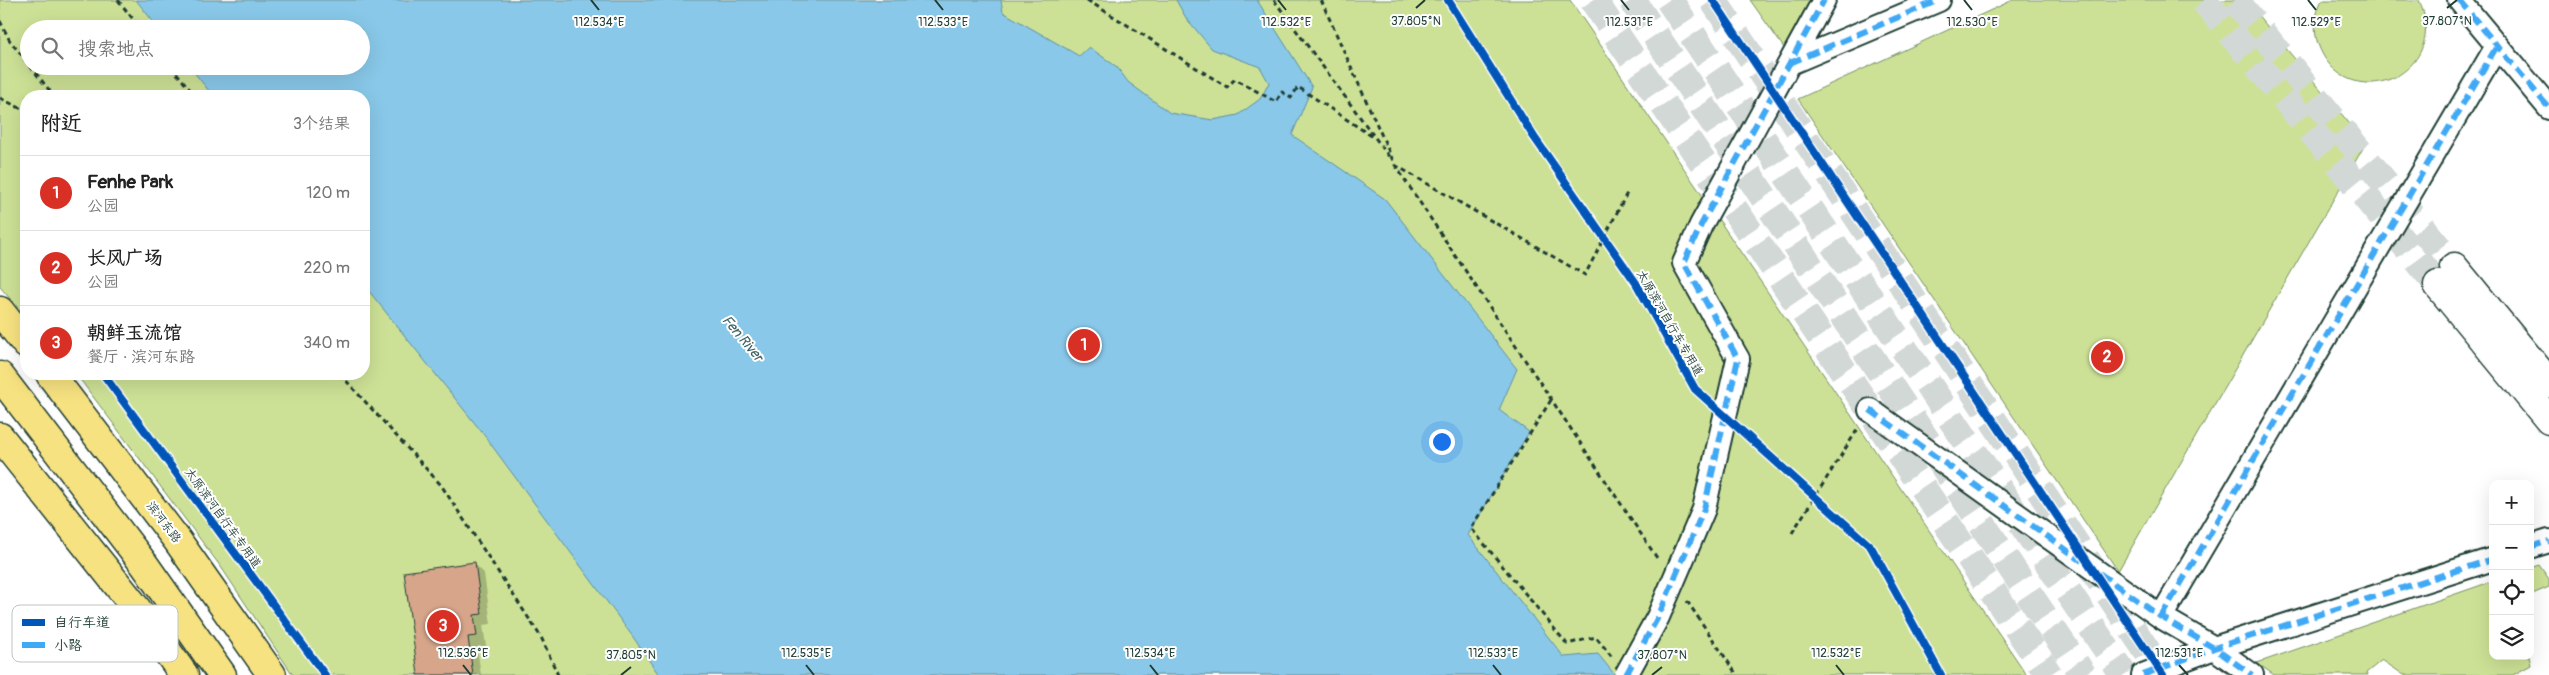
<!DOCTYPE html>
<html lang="zh">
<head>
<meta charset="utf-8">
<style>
	body { margin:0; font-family:Pangolin,"LXGW WenKai TC",sans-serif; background:#f2f2f2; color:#222 }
	.controls { position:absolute; right:15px; bottom:15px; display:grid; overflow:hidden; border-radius:10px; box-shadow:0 5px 20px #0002 }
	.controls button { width:45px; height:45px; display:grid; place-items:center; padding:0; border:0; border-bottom:1px solid #e0e0e0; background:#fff; color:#222; font:25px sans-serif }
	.you { position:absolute; left:1441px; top:441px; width:18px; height:18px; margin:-12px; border:4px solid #fff; border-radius:50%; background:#1a73e8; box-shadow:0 0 0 8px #1a73e833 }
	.badge { display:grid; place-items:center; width:32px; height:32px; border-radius:50%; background:#d93025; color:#fff; font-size:16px; font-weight:700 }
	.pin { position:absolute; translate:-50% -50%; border:2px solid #fff; box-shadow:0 1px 5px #0006 }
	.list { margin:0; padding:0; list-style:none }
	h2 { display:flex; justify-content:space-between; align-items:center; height:65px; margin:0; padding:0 20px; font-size:21px }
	h2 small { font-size:16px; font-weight:400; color:#767676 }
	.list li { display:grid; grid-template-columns:32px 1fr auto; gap:15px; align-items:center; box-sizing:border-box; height:75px; padding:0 20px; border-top:1px solid #e0e0e0 }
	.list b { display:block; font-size:19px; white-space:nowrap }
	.list p { margin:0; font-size:16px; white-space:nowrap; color:#767676 }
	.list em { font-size:16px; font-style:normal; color:#767676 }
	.icon { flex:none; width:28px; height:28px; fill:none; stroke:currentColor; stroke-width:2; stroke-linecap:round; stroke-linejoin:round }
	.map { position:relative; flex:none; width:2549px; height:675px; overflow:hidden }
	.search { position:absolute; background:#fff; box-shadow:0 5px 20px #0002; left:20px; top:20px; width:350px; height:55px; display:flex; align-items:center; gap:12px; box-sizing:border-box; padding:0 18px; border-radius:28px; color:#767676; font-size:19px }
	.panel { position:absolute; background:#fff; box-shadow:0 5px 20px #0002; left:20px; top:90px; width:350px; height:290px; border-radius:20px }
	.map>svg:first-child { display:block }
</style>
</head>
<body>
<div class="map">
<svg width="2549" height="675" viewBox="0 0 2549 675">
	<rect width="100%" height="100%" fill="#fff"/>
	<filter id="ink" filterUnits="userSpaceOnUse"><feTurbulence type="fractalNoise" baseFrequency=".02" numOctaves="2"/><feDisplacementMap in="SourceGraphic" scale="10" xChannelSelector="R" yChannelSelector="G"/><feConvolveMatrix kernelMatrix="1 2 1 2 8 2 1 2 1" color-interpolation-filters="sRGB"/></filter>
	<g filter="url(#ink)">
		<path fill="#cde196" stroke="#768f65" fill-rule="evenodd" d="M 0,0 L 1570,0 L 2027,675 L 293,675 L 221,567 L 76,374 L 364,374 L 364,96 L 26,96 L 26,317 L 0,287 ZM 29,29 L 361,29 L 361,66 L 29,66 Z
			M 1750,0 L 1813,0 L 1784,48 Z
			M 2013,0 L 2245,0 L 2366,143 L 2118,571 L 1798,99 Z
			M 2322,0 L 2419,0 C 2453,76 2345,119 2318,44 C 2313,30 2315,13 2322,0 Z
			M 2539,565 L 2549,579 L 2549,587 L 2530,595 L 2530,568 Z
			M 2493,581 L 2493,656 L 2529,656 L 2531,665 L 2513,675 L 2404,675 L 2382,660 L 2366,673 L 2367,675 L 2274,675 L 2257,663 Z"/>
		<path fill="#89c8e9" stroke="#5f90a1" d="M 136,0 L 1001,0 L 1003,12 L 1079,56 L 1089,47 L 1117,67 L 1128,82 L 1170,113 L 1213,120 L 1238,115 L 1260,99 L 1269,83 L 1260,67 L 1212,49 L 1186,18 L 1176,0 L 1257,0 L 1312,87 L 1292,135 L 1385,199 L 1517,369 L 1499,410 L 1529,432 L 1468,535 L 1564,657 L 1598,654 L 1615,675 L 659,675 L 633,637 L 481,431 L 364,285 L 364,96 L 213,96 L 189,66 L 361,66 L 361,29 L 159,29 Z"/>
		<path fill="#0003" d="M 474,563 L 484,573 L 491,624 L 483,625 L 486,646 L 477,647 L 481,675 L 419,675 Z"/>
		<path fill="#d7a58a" stroke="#1f3d34" d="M 475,562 L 482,614 L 474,615 L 477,636 L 468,637 L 473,675 L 418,675 L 404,572 Z"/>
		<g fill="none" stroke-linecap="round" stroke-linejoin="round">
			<path stroke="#d2d8d6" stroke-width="28" stroke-dasharray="28 14" stroke-linecap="butt" d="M 1713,0 L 2163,675
				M 2204,0 L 2438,285
				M 2235,0 L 2454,267"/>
			<path stroke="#d2d8d6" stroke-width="28" stroke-dasharray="28 14" stroke-linecap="butt" d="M 1593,0 L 2049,675
				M 1632,0 L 2083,675
				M 1669,0 L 2124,675"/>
			<defs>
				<path id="street" d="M 2459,0 L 2549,108
					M 1790,63 L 1939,0
					M 1738,359 L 1684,263 L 1701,225 L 1824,0
					M 1870,410 L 2161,617 L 2214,648 L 2252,675
					M 2530,547 L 2549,541
					M 2161,617 L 2497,46
					M 2143,675 L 2214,648 L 2493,559"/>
				<path id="secondary" d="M 2454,267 L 2549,383
					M 2438,285 L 2549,420"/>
				<path id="highway" d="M 0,311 L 26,344
					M 50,374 L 177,540 L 272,675
					M 0,376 L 144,564 L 222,675
					M 0,437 L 136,608 L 184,675"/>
			</defs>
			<use href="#street" stroke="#1f3d34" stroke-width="26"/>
			<use href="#secondary" stroke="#1f3d34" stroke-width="31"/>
			<use href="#highway" stroke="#1f3d34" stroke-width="31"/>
			<path stroke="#1f3d34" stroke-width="3" stroke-dasharray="5 4" stroke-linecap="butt" d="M 118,0 L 141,29
				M 1087,0 L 1227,87 L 1235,79 L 1276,102 L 1282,92 L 1291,98 L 1298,87 L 1373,137
				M 1274,0 L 1390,158
				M 1321,0 L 1395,165 L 1659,561
				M 0,21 L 10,41 L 29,64
				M 30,66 L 54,96
				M 171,66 L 195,96
				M 0,98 L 26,111
				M 1395,165 L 1585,275 L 1627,193
				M 340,374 L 441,485 L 541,637 L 558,675
				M 1551,400 L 1471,528 L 1567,644 L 1596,637 L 1612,657
				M 1792,533 L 1859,427
				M 1687,601 L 1737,675"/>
			<use href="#street" stroke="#fff" stroke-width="22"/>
			<use href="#secondary" stroke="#fff" stroke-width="28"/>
			<use href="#highway" stroke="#f7e281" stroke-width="28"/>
			<defs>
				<path id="street-bridge" d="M 1626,675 L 1658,617 L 1704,509 L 1738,359"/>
			</defs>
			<use href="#street-bridge" stroke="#1f3d34" stroke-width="26" stroke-linecap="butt"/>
			<use href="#street-bridge" stroke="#fff" stroke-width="22"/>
			<path stroke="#3fa9f5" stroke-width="6" stroke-dasharray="12 6" stroke-linecap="butt" d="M 2459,0 L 2549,108
				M 1790,63 L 1939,0
				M 1870,410 L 2082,561
				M 2530,547 L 2549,541
				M 2099,573 L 2161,617 L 2214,648 L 2252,675
				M 2161,617 L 2497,46
				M 1626,675 L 1658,617 L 1704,509 L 1738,359 L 1684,263 L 1701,225 L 1824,0
				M 2143,675 L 2214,648 L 2493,559"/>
			<defs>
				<path id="cycleway" d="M 1448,0 L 1534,137 L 1636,283 L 1695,389 L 1871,547 L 1941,675
					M 1713,0 L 2163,675
					M 103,374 L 325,675"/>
			</defs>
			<use href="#cycleway" stroke="#fff" stroke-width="11"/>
			<use href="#cycleway" stroke="#0057b8" stroke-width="8"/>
		</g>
	</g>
	<path fill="none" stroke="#1f3d34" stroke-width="2" d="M 591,0 L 599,10M 935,0 L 943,10M 1278,0 L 1286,10M 1621,0 L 1629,10M 1964,0 L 1972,10M 2308,0 L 2316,10M 1416,8 L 1425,0M 2447,8 L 2457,0M 463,665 L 471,675M 806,665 L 814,675M 1150,665 L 1158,675M 1493,665 L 1501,675M 1836,665 L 1844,675M 2179,665 L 2188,675M 621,675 L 631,667M 1652,675 L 1662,667"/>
	<g text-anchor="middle" stroke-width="4" stroke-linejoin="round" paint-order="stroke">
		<g font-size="12" fill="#1f3d34" stroke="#fff">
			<text transform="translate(1670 323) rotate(60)" y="4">太原滨河自行车专用道</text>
			<text transform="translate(223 518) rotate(54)" y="4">太原滨河自行车专用道</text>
			<text transform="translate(164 522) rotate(53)" y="4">滨河东路</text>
		</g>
		<g font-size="14" font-style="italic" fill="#3a6061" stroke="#fff">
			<text transform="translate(743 338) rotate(50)" y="5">Fen River</text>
		</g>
	</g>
	<rect x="12" y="605" width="166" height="57" rx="8" fill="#fff" stroke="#bcc5c2" stroke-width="1"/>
	<rect x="22" y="619" width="23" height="7" fill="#0057b8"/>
	<rect x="22" y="642" width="23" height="6" fill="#3fa9f5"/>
	<g font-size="14" fill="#1f3d34">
		<text x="54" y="627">自行车道</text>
		<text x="54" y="650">小路</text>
	</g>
	<g font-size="12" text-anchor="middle" fill="#1f3d34" stroke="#fff" stroke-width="4" stroke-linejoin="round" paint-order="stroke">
		<text x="1416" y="25">37.805°N</text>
		<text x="2447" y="25">37.807°N</text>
		<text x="1629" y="26">112.531°E</text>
		<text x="599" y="26">112.534°E</text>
		<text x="943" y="26">112.533°E</text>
		<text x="1286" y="26">112.532°E</text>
		<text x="1972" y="26">112.530°E</text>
		<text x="2316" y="26">112.529°E</text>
		<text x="463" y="657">112.536°E</text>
		<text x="806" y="657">112.535°E</text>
		<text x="1150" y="657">112.534°E</text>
		<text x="1493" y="657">112.533°E</text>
		<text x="1836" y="657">112.532°E</text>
		<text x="2179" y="657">112.531°E</text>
		<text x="631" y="659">37.805°N</text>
		<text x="1662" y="659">37.807°N</text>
	</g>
</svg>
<div class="controls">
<button>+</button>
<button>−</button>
<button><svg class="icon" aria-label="locate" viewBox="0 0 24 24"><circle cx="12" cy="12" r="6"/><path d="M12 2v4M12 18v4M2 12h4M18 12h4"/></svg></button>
<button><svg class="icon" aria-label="layers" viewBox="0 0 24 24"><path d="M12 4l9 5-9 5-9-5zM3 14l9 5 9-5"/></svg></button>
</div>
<div class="you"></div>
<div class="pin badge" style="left:1084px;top:345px">1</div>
<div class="pin badge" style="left:2107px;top:357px">2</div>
<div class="pin badge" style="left:443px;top:626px">3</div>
<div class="search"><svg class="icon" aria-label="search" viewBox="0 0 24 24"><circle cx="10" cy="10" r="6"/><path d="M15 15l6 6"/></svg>搜索地点</div>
<section class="panel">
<h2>附近<small>3个结果</small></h2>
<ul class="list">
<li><span class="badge">1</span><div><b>Fenhe Park</b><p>公园</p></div><em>120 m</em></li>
<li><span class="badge">2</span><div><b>长风广场</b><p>公园</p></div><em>220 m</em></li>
<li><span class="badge">3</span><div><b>朝鲜玉流馆</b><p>餐厅 · 滨河东路</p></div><em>340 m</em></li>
</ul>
</section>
</div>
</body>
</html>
